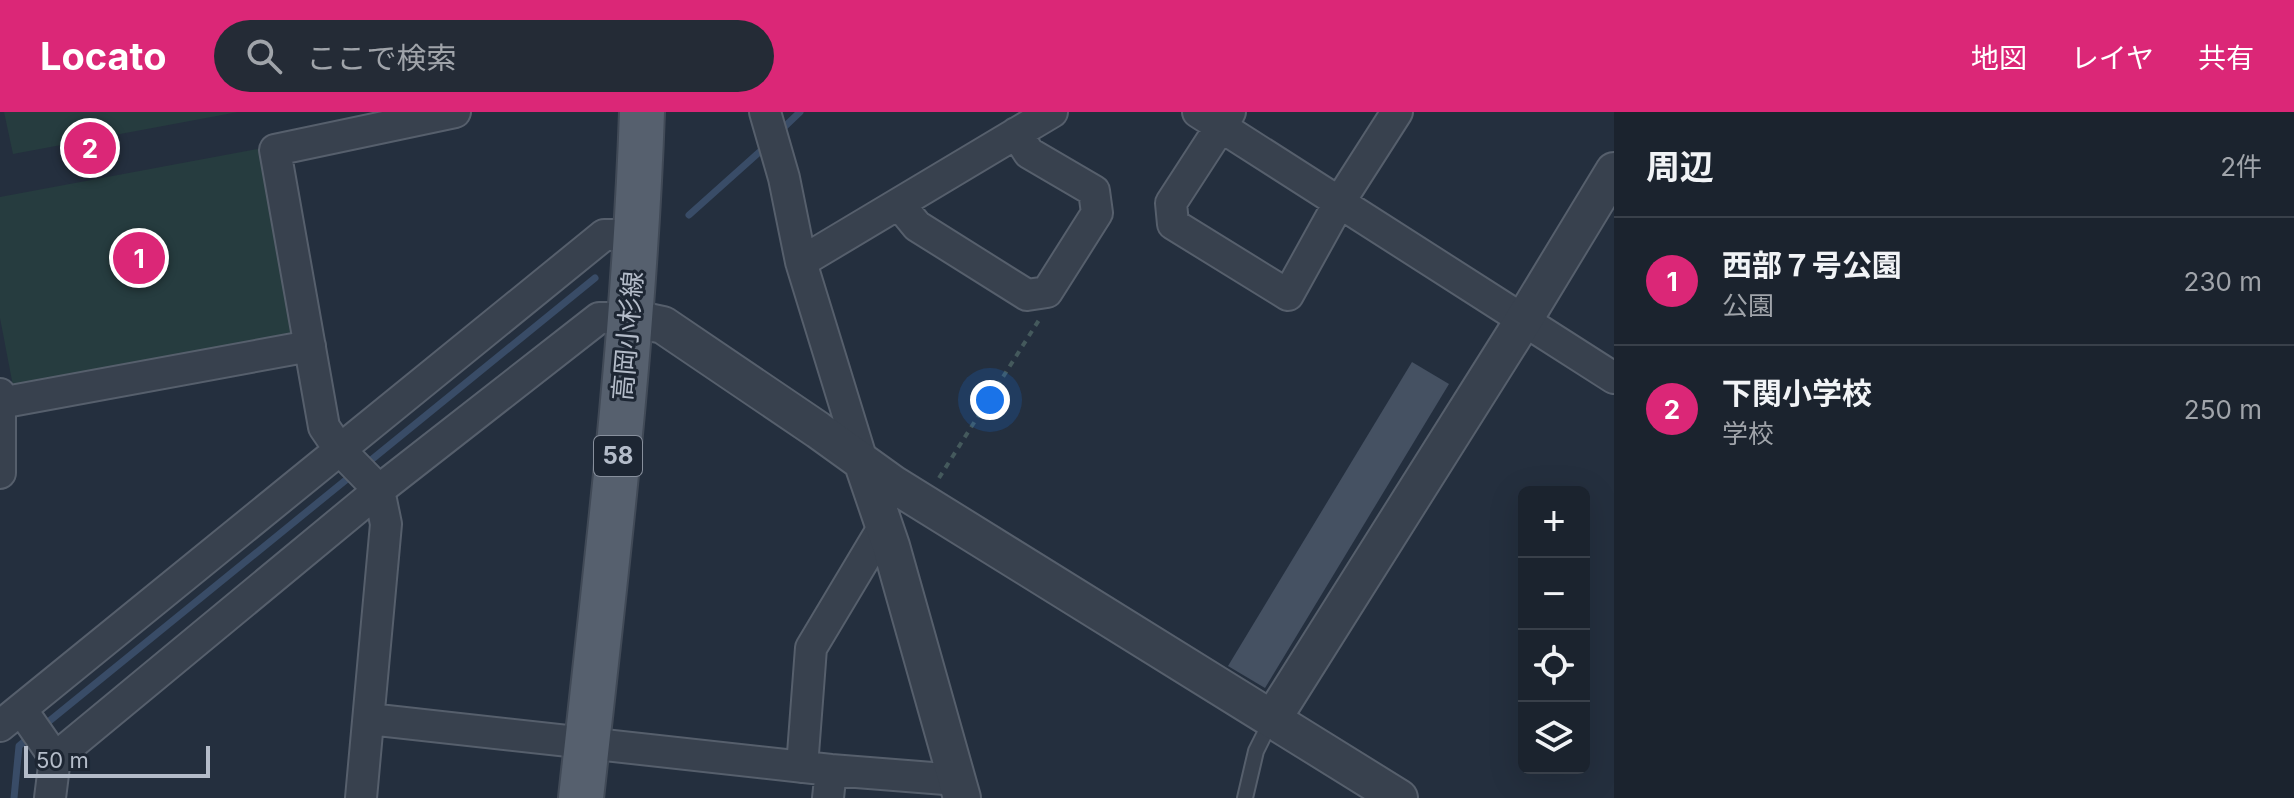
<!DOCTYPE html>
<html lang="ja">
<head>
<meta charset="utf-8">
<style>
	body { margin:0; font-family:Inter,"Noto Sans JP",sans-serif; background:#242b36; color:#f1f3f6 }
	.controls { position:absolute; right:24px; bottom:24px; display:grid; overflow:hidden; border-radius:12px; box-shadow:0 8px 32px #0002 }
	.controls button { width:72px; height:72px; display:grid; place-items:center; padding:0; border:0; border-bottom:2px solid #39404a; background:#1b232e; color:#f1f3f6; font:40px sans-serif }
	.scale { position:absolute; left:24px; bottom:20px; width:186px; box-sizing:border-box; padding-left:8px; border:4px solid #b4bcc9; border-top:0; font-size:22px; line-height:28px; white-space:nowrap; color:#b4bcc9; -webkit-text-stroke:6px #1d2633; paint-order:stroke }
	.you { position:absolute; left:990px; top:288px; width:28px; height:28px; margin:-20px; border:6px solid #fff; border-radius:50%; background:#1a73e8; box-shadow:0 0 0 12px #1a73e833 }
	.badge { display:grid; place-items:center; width:52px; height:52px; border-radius:50%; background:#db2777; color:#fff; font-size:26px; font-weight:700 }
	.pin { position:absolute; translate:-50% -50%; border:4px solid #fff; box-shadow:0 2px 8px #0006 }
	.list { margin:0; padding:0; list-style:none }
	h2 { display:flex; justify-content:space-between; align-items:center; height:104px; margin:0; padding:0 32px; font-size:34px }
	h2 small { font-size:26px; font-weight:400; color:#a0a4aa }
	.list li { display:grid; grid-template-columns:52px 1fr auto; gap:24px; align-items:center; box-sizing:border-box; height:128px; padding:0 32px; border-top:2px solid #39404a }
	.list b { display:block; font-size:30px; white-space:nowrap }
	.list p { margin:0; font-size:26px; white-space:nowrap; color:#a0a4aa }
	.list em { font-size:26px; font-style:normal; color:#a0a4aa }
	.icon { flex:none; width:44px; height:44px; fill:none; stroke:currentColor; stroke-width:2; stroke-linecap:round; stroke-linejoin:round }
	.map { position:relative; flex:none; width:1614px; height:686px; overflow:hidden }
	header { display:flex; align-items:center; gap:48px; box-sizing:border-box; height:112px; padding:0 40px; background:#db2777; color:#fff }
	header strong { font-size:38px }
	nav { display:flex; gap:44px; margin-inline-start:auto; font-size:28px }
	.search { width:560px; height:72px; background:#242b36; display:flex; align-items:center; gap:20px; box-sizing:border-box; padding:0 28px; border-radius:44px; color:#a0a4aa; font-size:30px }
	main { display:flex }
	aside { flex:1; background:#1b232e }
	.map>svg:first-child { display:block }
</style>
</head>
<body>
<header>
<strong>Locato</strong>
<div class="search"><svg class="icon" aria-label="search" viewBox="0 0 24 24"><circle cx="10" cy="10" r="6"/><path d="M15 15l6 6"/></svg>ここで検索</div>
<nav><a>地図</a><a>レイヤ</a><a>共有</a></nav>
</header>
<main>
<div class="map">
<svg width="1614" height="686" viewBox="0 0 1614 686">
	<rect width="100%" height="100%" fill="#242f3e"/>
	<path fill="#263c3f" d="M 4,0 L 238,0 L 13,42 Z
		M 258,37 L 294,227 L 14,279 L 0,206 L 0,85 Z"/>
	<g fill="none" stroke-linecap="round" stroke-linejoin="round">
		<path stroke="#394c67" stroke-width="7" d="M 779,20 L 800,0
			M 689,103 L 765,35
			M 365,353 L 595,166
			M 42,615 L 352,363
			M 14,686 L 19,634 L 32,623"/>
	</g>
	<path fill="#455162" d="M 1412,250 L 1449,272 L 1265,576 L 1228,554 Z"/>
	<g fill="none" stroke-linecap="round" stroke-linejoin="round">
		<defs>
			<path id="service" d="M 1245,686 L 1256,639 L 1272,607"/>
			<path id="minor" d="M 765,0 L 784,66 L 801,150 L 863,352
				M 1198,0 L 1614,266
				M 1230,0 L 1171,91 L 1173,112 L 1288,183 L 1340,89 L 1397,0
				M 899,92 L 917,114 L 1027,183 L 1047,180 L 1097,101 L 1094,79 L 1029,41 L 1016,21
				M 801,150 L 1052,0
				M 0,282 L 0,361
				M 0,291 L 310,234
				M 21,597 L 55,646
				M 369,607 L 831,658 L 945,667 L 956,664
				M 0,614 L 604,123 L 636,123
				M 802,655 L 811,536 L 884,414
				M 50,686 L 55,646 L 379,378 L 599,206 L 630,206
				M 361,686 L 386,412 L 379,378 L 339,337 L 324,315 L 275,38 L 455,0
				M 828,686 L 831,658"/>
			<path id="tertiary" d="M 630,206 L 663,213 L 818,318 L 893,372 L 1399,686
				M 863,352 L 891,434 L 962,686
				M 1273,606 L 1523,209 L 1614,59"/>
			<path id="primary" d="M 581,686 C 606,458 634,230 642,0"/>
		</defs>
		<use href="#service" stroke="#565f6c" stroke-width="18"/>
		<use href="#minor" stroke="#565f6c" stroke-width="34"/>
		<use href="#tertiary" stroke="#565f6c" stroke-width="40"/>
		<use href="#primary" stroke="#414a57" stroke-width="48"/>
		<path stroke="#44595c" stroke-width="4" stroke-dasharray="6 6" stroke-linecap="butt" d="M 939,366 L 1039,208"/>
		<use href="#service" stroke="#38414e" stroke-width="14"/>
		<use href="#minor" stroke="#38414e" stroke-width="30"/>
		<use href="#tertiary" stroke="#38414e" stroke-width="36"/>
		<use href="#primary" stroke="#56606e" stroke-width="44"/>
	</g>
	<g text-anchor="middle" stroke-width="6" stroke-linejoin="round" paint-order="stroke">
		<rect fill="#1d2633" stroke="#878f9c" stroke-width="2" x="594" y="324" width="48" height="40" rx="6"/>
		<g font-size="24" font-weight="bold" fill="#b4bcc9">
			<text x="618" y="352">58</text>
		</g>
		<g font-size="26" fill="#b4bcc9" stroke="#1d2633">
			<text transform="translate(628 224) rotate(-85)" y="9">高岡小杉線</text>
		</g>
	</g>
</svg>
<div class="controls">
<button>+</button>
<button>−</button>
<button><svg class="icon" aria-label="locate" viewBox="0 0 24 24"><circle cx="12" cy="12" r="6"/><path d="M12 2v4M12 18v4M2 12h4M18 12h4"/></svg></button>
<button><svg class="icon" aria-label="layers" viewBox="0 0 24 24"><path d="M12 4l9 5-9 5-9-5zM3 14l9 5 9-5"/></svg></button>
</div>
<div class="scale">50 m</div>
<div class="you"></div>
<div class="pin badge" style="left:139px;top:146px">1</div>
<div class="pin badge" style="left:90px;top:36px">2</div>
</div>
<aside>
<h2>周辺<small>2件</small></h2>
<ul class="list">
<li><span class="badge">1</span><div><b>西部７号公園</b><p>公園</p></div><em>230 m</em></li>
<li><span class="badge">2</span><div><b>下関小学校</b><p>学校</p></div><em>250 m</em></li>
</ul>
</aside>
</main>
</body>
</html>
